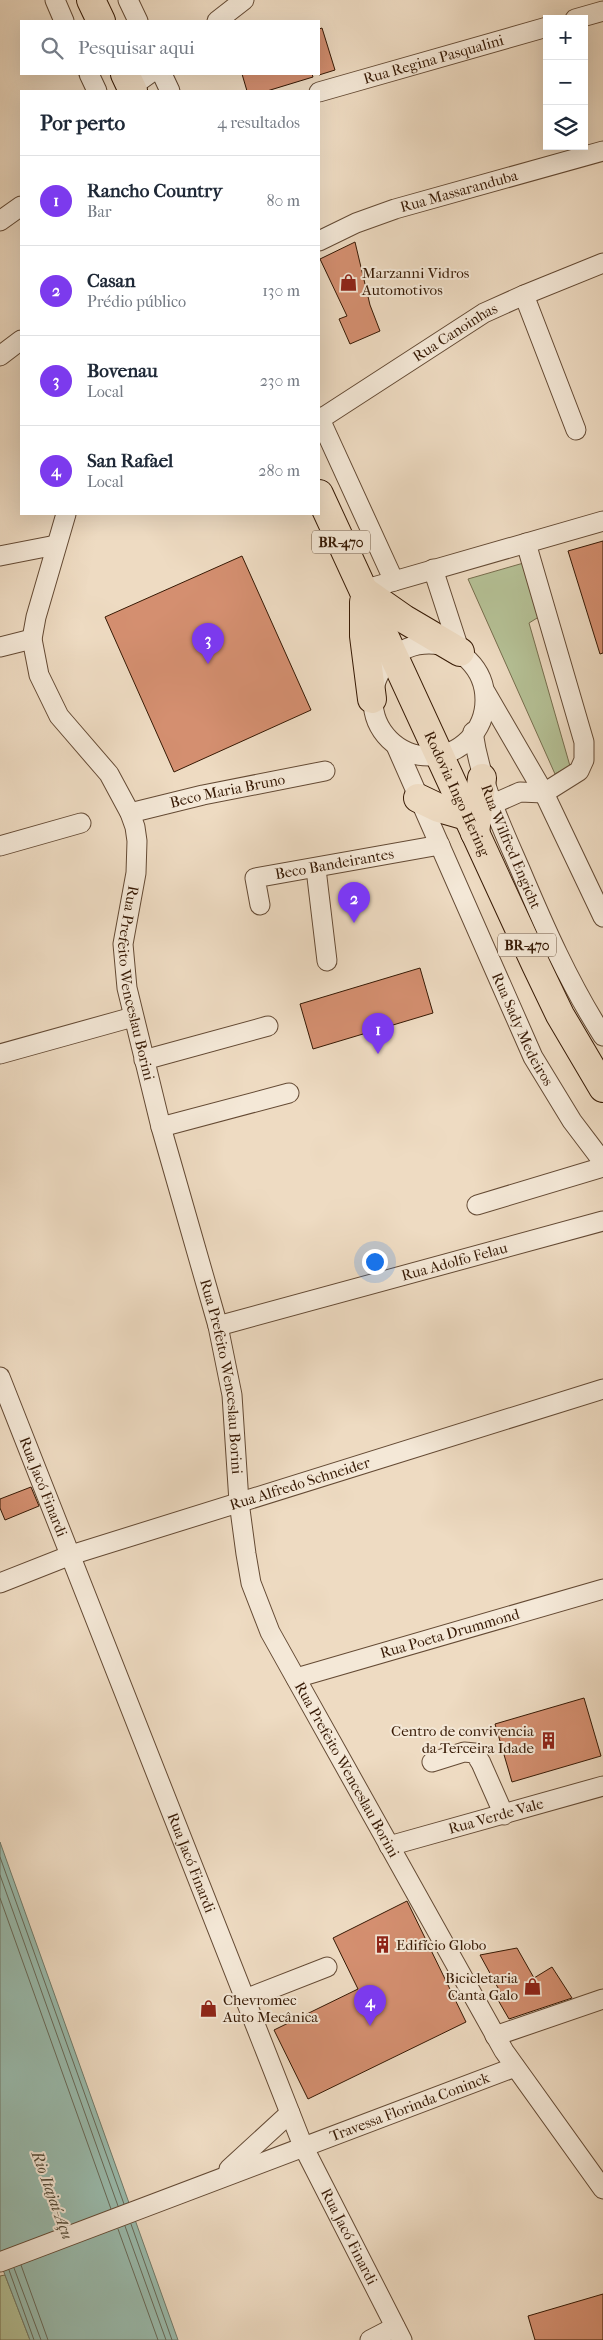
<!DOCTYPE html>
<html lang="pt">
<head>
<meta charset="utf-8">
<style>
	body { margin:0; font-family:"IM FELL French Canon",serif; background:#f6f6f7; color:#1f2937 }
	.controls { position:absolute; right:15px; top:15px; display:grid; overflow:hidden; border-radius:0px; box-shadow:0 5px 20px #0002 }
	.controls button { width:45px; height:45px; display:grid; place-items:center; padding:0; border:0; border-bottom:1px solid #e0e1e3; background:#fff; color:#1f2937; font:25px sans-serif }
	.you { position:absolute; left:374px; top:1261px; width:18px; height:18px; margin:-12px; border:4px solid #fff; border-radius:50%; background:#1a73e8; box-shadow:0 0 0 8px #1a73e833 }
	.badge { display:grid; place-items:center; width:32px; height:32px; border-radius:50%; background:#7c3aed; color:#fff; font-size:16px; font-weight:700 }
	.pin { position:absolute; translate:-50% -41px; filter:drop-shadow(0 1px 2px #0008) }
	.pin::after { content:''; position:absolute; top:26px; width:18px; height:15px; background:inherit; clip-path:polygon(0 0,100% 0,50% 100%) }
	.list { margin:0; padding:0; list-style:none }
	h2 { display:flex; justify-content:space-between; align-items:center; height:65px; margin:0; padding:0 20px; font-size:21px }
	h2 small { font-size:16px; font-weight:400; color:#747a83 }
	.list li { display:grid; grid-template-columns:32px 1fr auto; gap:15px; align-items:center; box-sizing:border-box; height:90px; padding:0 20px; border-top:1px solid #e0e1e3 }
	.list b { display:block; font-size:19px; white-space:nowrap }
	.list p { margin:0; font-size:16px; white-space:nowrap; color:#747a83 }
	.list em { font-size:16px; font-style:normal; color:#747a83 }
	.icon { flex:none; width:28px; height:28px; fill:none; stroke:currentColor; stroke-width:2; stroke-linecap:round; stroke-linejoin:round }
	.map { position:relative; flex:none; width:603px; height:2340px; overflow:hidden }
	.search { position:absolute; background:#fff; box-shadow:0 5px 20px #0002; left:20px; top:20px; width:300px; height:55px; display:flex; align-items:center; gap:12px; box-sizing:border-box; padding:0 18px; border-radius:0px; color:#747a83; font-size:19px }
	.panel { position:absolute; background:#fff; box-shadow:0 5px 20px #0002; left:20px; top:90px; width:300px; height:425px; border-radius:0px }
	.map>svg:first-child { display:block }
</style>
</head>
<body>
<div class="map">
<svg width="603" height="2340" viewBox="0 0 603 2340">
	<rect width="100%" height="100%" fill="#eedbc2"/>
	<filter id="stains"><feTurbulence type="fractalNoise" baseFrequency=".004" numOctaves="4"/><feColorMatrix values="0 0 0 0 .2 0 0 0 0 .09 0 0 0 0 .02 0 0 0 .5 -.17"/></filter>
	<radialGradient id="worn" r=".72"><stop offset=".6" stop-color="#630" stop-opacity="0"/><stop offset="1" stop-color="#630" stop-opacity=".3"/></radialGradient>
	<path fill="#b5c196" stroke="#766d4d" d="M 527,562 L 542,615 L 529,623 L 570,766 L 555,774 L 468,579 Z
		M 5,2275 L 30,2340 L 0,2340 L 0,2276 Z"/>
	<path fill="#9abcae" stroke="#727b6a" d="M 0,1842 L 178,2340 L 30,2340 L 0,2262 Z"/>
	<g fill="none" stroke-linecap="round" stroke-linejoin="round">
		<path stroke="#686a59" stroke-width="1" d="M 0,1857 L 124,2204
			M 0,1875 L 118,2206
			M 0,1898 L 111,2209
			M 131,2224 L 172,2340
			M 125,2226 L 166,2340
			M 118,2229 L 158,2340
			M 21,2265 L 48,2340
			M 14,2268 L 41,2340
			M 9,2270 L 34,2340"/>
	</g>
	<path fill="#d48f70" stroke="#361904" d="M 322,28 L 335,70 L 319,75 L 319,29 Z
		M 242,74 L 312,74 L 313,77 L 267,91 L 247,91 Z
		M 355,242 L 370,305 L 380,331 L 350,344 L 339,319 L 347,316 L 320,259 Z
		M 603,541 L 603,653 L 600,654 L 568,551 Z
		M 242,556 L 311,710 L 174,772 L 105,617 Z
		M 420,968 L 433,1013 L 313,1049 L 300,1004 Z
		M 31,1487 L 39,1506 L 5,1520 L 0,1508 L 0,1499 Z
		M 584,1698 L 601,1756 L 512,1782 L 495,1724 Z
		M 407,1901 L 466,2022 L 308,2099 L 274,2030 L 358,1989 L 333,1938 Z
		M 517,1948 L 534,1978 L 552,1967 L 572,1998 L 509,2019 L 498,2000 L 503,1997 L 480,1955 Z
		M 603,2294 L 603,2340 L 535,2340 L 528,2316 Z"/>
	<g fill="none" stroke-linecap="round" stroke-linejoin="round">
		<defs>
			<g id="minor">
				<path d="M 55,0 L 64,21"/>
				<path d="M 128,0 L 138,21"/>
				<path d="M 575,19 L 603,11"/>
				<path d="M 217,21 L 244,0"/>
				<path d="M 89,74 L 97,91"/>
				<path d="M 162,74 L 170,91"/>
				<path d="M 131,87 L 149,74"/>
				<path id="s1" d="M 319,92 L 547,27"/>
				<path d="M 0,221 L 21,206"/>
				<path id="s2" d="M 319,241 L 356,223 L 395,209 L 603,151"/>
				<path d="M 524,295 L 576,430"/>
				<path d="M 0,356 L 21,340"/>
				<path d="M 319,417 L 394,581"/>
				<path id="s3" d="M 319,420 L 484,313 L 524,295 L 603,263"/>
				<path id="s4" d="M 66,514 L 36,617 L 32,639 L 39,675 L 59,716 L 109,774 L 130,813 L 135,827 L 137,841 L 136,873 L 123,944 L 127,988 L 161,1127 L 218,1326 L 232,1395 L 239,1502 L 246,1554 L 251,1583 L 270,1632 L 504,2051 L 603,2189"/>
				<path d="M 0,556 L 56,545"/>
				<path d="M 433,569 L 460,652"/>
				<path d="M 363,590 L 603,521"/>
				<circle cx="429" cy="700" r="56"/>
				<path d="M 0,647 L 32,639"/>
				<path d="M 486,693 L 544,793 L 603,917"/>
				<path id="s5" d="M 473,732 C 480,781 500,823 520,869 C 544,926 569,983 603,1036"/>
				<path id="s6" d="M 397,748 L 533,1057 L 572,1121 L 603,1162"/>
				<path d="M 477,811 L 520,792 L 544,793 L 579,771 L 584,760 L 584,742 L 526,543"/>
				<path id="s7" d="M 130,813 L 203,795 L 325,771"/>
				<path d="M 0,846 L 81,823"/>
				<path d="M 316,869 L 327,961"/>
				<path id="s8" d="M 260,905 L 255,878 L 440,845"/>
				<path d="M 0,1054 L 133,1017"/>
				<path d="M 144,1060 L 268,1026"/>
				<path d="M 161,1127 L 289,1093"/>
				<path d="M 477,1205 L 603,1167"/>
				<path id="s9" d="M 218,1326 L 603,1221"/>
				<path id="s10" d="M 0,1377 L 303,2146 L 402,2340"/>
				<path id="s11" d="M 0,1583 L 71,1555 L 603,1389"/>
				<path id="s12" d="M 296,1678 L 603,1589"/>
				<path d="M 432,1762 L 464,1752 L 475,1753 L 481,1763 L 504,1815"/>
				<path id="s13" d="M 389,1846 L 603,1786"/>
				<path d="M 245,1999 L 327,1967"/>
				<path d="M 495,2036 L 603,1999"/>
				<path d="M 229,2169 L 290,2113"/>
				<path id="s14" d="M 0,2262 L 515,2067"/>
				<path d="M 370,2340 L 395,2327"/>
			</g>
			<g id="highway">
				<path d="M 91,0 L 101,21"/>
				<path d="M 125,74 L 133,91"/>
				<path id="s15" d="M 319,494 L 536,965 L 560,1015 L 603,1088"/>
				<path d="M 364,591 L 404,619 L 460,652"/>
				<path d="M 364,602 L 364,636 L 372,699"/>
				<path d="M 418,798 L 439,808 L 467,816"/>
				<path d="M 475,833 L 482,778"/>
			</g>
		</defs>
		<use href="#minor" stroke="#644a34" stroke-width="21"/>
		<use href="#highway" stroke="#361904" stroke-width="30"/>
		<use href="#minor" stroke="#f4e8d7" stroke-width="19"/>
		<use href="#highway" stroke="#eedbc2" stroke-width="28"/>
	</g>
	<defs>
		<symbol id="shop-bare" viewBox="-9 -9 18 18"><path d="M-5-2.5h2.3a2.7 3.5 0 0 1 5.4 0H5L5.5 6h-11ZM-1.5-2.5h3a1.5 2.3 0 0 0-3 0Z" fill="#8f2418" stroke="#f4e8d7" stroke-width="2.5" paint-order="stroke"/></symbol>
		<symbol id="building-bare" viewBox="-9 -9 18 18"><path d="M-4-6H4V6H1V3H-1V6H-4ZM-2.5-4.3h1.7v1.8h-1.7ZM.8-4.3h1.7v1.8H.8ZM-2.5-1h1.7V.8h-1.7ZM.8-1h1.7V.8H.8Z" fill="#8f2418" stroke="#f4e8d7" stroke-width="2.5" paint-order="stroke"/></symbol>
	</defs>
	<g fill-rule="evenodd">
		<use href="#shop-bare" x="336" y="270" width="25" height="25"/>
		<use href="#building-bare" x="536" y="1728" width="25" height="25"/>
		<use href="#building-bare" x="370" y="1932" width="25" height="25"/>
		<use href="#shop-bare" x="520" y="1974" width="25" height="25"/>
		<use href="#shop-bare" x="196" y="1996" width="25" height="25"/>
	</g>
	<g text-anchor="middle" stroke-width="4" stroke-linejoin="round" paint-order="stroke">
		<g fill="#f4e8d7" stroke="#6f5743" stroke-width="1">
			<rect x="312" y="530.5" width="58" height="23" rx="4"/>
			<rect x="498" y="933.5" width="58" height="23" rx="4"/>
		</g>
		<g font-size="14" font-weight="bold" fill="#361904">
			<text x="341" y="547">BR-470</text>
			<text x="527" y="950">BR-470</text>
		</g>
		<g font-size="15" fill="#361904" stroke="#f4e8d7">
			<text dy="5" stroke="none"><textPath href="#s1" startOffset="119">Rua Regina Pasqualini</textPath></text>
			<text dy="5" stroke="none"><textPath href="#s2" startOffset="149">Rua Massaranduba</textPath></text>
			<text dy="5" stroke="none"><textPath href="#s3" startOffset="162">Rua Canoinhas</textPath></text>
			<text dy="5" stroke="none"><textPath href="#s7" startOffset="100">Beco Maria Bruno</textPath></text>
			<text dy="5" stroke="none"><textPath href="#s15" startOffset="330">Rodovia Ingo Hering</textPath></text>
			<text dy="5" stroke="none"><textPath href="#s5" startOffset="121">Rua Wilfred Engicht</textPath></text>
			<text dy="5" stroke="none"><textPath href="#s8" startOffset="108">Beco Bandeirantes</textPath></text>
			<text dy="5" stroke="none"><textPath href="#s4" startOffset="506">Rua Prefeito Wenceslau Borini</textPath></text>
			<text dy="5" stroke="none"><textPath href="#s6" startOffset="308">Rua Sady Medeiros</textPath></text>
			<text dy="5" stroke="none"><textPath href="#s9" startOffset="245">Rua Adolfo Felau</textPath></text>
			<text dy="5" stroke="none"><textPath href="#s4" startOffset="911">Rua Prefeito Wenceslau Borini</textPath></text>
			<text dy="5" stroke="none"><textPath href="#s11" startOffset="316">Rua Alfredo Schneider</textPath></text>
			<text dy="5" stroke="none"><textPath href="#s10" startOffset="118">Rua Jacó Finardi</textPath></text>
			<text dy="5" stroke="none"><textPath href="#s12" startOffset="160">Rua Poeta Drummond</textPath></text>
			<text dy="5" stroke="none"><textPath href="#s4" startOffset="1330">Rua Prefeito Wenceslau Borini</textPath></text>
			<text dy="5" stroke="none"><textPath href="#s13" startOffset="111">Rua Verde Vale</textPath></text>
			<text dy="5" stroke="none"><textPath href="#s10" startOffset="522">Rua Jacó Finardi</textPath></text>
			<text dy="5" stroke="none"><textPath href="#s14" startOffset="438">Travessa Florinda Coninck</textPath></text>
			<text dy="5" stroke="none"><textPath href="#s10" startOffset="928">Rua Jacó Finardi</textPath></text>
		</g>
		<g font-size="15" fill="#361904" stroke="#f4e8d7" text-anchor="start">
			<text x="362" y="278">Marzanni Vidros<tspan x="362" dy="17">Automotivos</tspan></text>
			<text x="534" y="1736" text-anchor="end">Centro de convivencia<tspan x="534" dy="17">da Terceira Idade</tspan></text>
			<text x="396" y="1950">Edifício Globo</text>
			<text x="518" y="1983" text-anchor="end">Bicicletaria<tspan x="518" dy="17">Canta Galo</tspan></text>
			<text x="223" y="2005">Chevromec<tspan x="223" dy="17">Auto Mecânica</tspan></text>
		</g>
		<g font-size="16" font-style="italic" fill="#544a37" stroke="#f4e8d7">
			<text transform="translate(53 2195) rotate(70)" y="6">Rio Itajaí-Açu</text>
		</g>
	</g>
	<rect width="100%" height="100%" filter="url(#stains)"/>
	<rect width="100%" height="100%" fill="url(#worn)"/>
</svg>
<div class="controls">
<button>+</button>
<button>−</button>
<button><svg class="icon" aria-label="layers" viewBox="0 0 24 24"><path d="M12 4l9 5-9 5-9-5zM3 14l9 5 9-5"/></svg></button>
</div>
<div class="you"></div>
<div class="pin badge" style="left:378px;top:1054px">1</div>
<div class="pin badge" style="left:354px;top:923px">2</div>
<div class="pin badge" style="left:208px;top:664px">3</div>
<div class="pin badge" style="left:370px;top:2026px">4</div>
<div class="search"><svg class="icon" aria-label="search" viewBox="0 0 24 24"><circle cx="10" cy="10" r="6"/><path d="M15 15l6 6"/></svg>Pesquisar aqui</div>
<section class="panel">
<h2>Por perto<small>4 resultados</small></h2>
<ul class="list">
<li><span class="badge">1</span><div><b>Rancho Country</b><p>Bar</p></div><em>80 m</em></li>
<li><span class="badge">2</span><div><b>Casan</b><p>Prédio público</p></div><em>130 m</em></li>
<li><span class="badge">3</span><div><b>Bovenau</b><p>Local</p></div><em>230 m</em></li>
<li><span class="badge">4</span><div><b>San Rafael</b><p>Local</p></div><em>280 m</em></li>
</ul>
</section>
</div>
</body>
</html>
